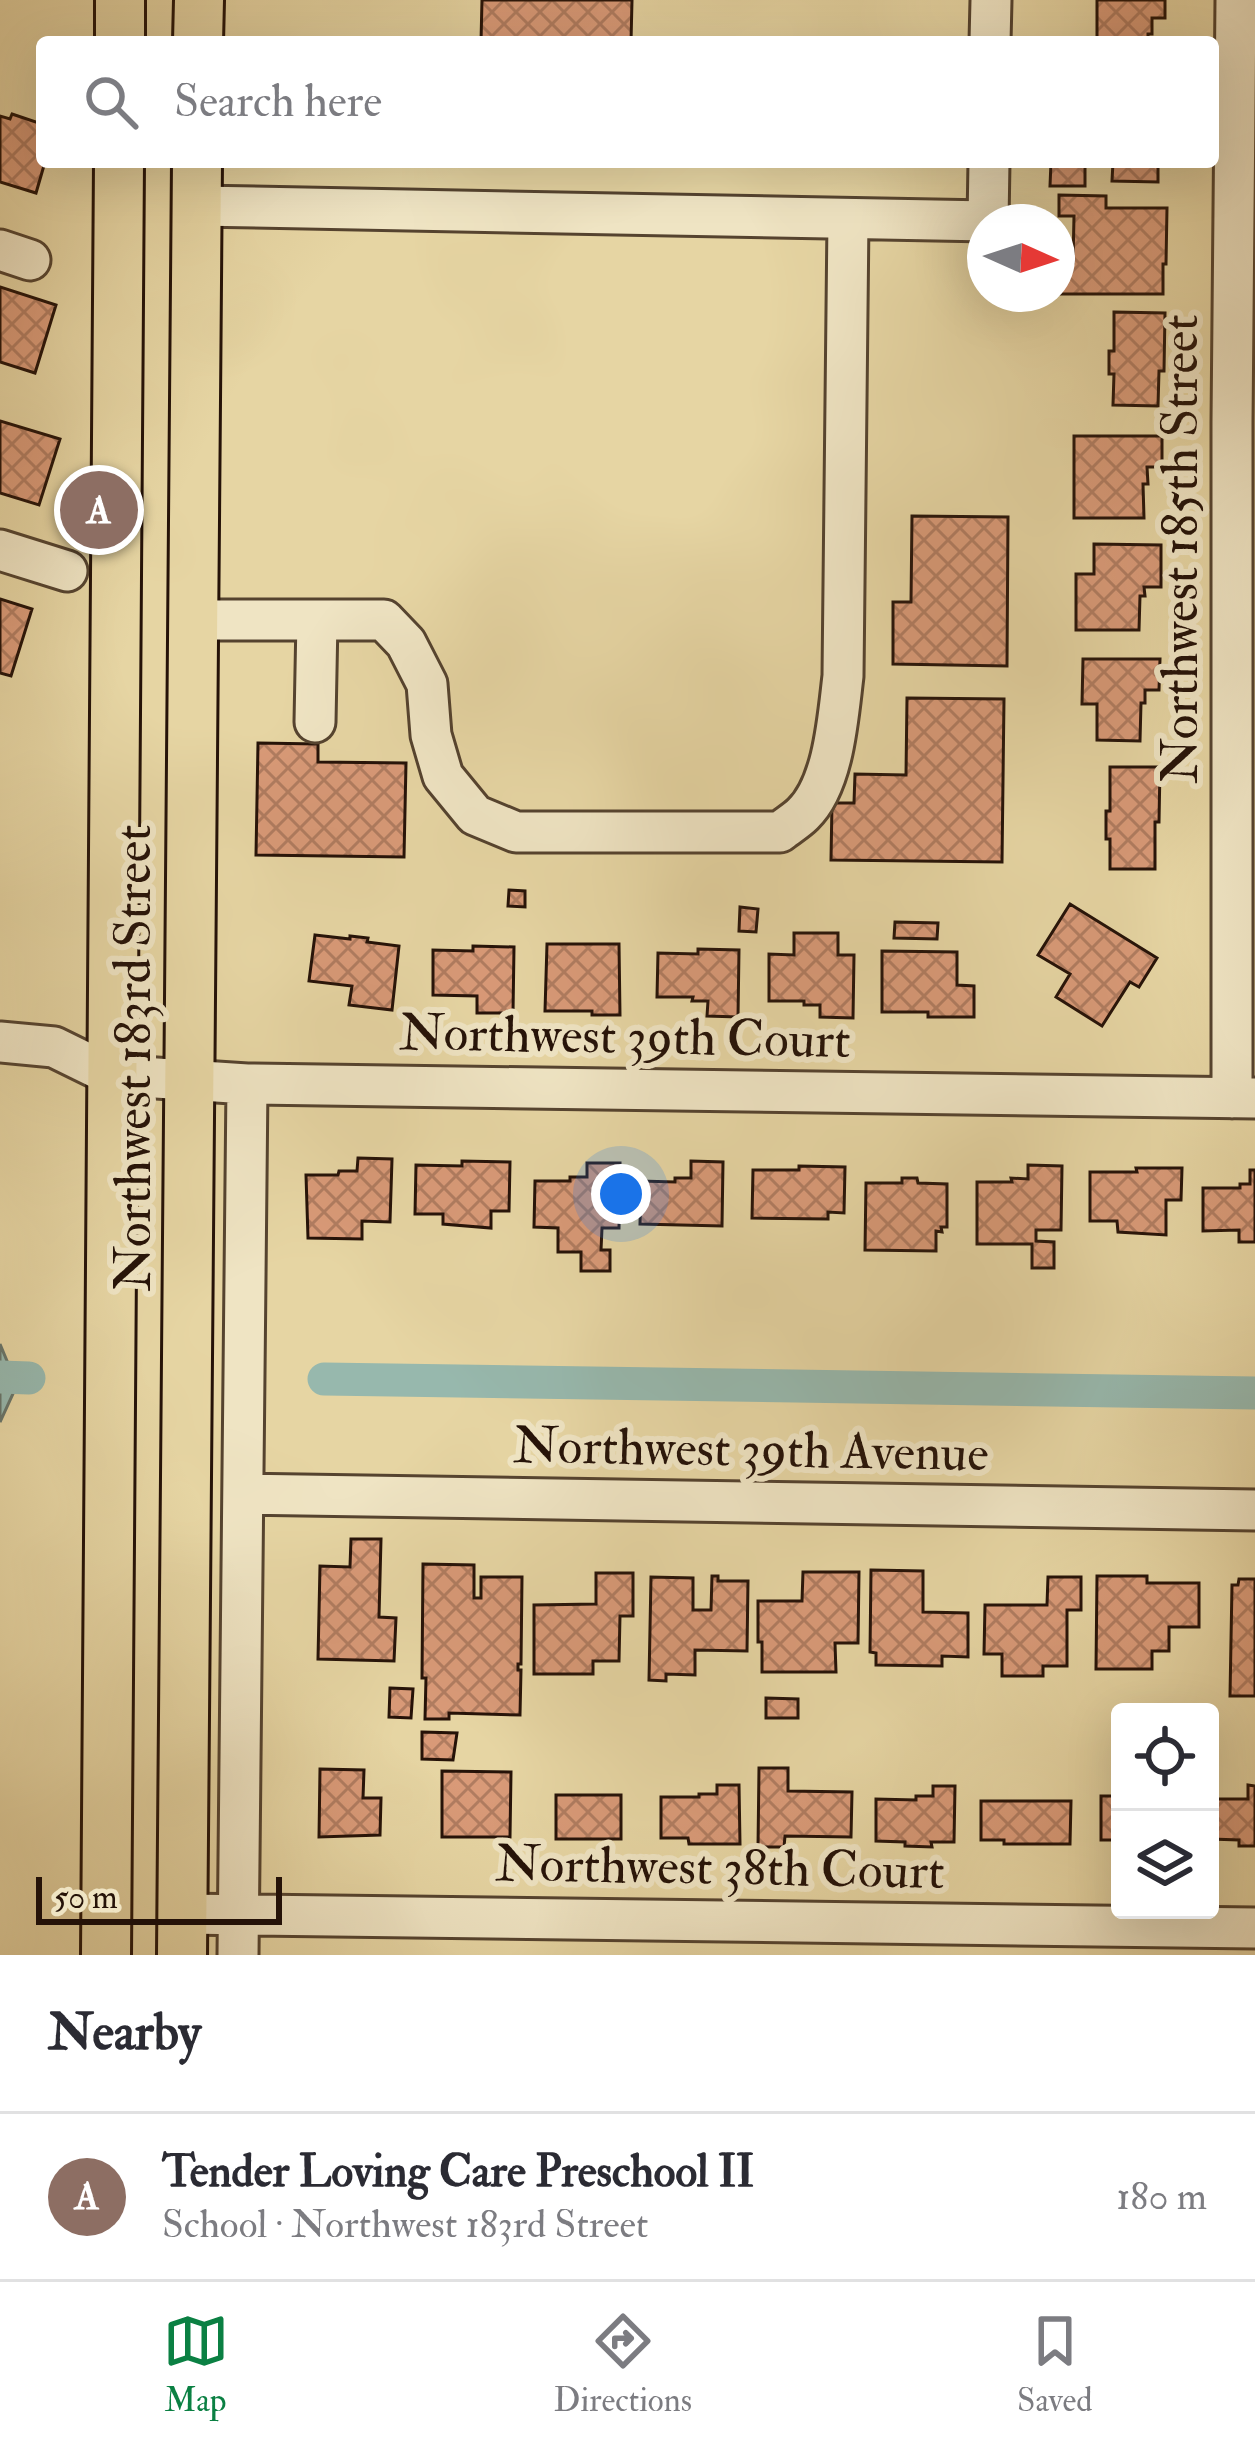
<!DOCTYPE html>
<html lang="en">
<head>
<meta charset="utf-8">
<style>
	body { margin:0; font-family:"IM FELL Double Pica",serif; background:#f2f2f3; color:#2b2b33 }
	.controls { position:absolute; right:36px; bottom:36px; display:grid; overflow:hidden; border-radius:12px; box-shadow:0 12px 48px #0002 }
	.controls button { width:108px; height:108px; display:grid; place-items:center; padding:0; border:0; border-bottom:3px solid #e1e1e2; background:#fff; color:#2b2b33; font:60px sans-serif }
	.compass { position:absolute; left:967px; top:204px; width:108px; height:108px; border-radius:50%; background:#fff; box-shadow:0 12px 48px #0002; rotate:93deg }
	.scale { position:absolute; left:36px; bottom:30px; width:246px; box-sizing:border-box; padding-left:12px; border:6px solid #251208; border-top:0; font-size:33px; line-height:42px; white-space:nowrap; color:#251208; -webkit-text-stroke:9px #efe4c3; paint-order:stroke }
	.you { position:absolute; left:621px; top:1194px; width:42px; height:42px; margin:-30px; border:9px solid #fff; border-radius:50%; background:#1a73e8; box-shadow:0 0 0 18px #1a73e833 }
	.badge { display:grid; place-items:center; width:78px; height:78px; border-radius:50%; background:#0b8043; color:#fff; font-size:39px; font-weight:700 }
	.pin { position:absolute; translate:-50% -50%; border:6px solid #fff; box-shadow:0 3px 12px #0006 }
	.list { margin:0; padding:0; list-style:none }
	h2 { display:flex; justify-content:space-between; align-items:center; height:156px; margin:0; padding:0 48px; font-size:51px }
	h2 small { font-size:39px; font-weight:400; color:#7c7c81 }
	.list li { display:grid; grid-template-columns:78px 1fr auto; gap:36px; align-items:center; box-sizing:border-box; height:168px; padding:0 48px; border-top:3px solid #e1e1e2 }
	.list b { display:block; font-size:45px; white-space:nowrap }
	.list p { margin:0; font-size:39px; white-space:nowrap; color:#7c7c81 }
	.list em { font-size:39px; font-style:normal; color:#7c7c81 }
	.icon { flex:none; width:66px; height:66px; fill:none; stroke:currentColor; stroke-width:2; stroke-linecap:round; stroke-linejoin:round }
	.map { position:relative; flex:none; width:1255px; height:1955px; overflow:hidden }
	.search { position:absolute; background:#fff; box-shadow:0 12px 48px #0002; left:36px; right:36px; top:36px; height:132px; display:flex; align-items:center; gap:30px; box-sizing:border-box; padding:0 42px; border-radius:12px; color:#7c7c81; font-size:45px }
	.sheet { height:324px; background:#fff }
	nav { display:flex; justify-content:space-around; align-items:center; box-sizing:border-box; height:168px; border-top:3px solid #e1e1e2; background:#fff; font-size:33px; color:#7c7c81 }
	nav a { display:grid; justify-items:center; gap:6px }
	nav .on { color:#0b8043 }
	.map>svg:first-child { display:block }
</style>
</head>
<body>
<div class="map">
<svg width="1255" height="1955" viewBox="0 0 1255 1955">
	<defs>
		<pattern id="building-cross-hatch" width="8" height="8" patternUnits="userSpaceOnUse" patternTransform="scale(3)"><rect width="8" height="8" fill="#d99a78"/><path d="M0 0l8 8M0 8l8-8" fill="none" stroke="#b07c60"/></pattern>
	</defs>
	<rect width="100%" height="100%" fill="#e6d5a3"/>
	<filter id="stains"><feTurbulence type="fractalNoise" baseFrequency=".00167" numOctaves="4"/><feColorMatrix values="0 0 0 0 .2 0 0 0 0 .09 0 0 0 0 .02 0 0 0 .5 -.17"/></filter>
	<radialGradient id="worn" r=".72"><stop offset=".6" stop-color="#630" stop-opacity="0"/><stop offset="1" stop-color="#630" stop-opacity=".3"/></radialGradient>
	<path fill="#97b8ad" stroke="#69766b" stroke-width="3" d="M 0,1344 L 17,1385 L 0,1422 Z"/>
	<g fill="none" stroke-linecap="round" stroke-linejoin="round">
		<path stroke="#97b8ad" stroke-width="33" d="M 0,1377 L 29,1378
			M 324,1379 L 1255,1393"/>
	</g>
	<path fill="url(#building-cross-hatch)" stroke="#251208" stroke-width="3" d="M 482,0 L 632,0 L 631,42 L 481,42 Z
		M 1097,0 L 1165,0 L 1165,18 L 1152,18 L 1152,34 L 1148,34 L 1148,42 L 1097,42 Z
		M 12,114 L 42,124 L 42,162 L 45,162 L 36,193 L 0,182 L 0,116 L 10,119 Z
		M 1051,162 L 1085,162 L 1085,186 L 1050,186 Z
		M 1113,162 L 1158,162 L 1158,182 L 1112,181 Z
		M 1059,195 L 1106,196 L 1106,208 L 1167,208 L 1166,264 L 1163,264 L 1163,294 L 1057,294 L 1057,263 L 1073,263 L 1074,216 L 1059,216 Z
		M 0,287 L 56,305 L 35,373 L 0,362 Z
		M 1114,312 L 1165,313 L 1164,371 L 1159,371 L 1158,406 L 1113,405 L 1114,374 L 1109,374 L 1109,351 L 1114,351 Z
		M 0,421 L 60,439 L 39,505 L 0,493 Z
		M 1074,436 L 1162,436 L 1162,467 L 1147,467 L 1148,484 L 1143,484 L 1144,518 L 1074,518 Z
		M 912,516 L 1008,517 L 1007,666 L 893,664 L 893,602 L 911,602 Z
		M 1094,544 L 1161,545 L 1161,587 L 1144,587 L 1145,596 L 1140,596 L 1139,630 L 1076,630 L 1076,574 L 1094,574 Z
		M 0,599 L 32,609 L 11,676 L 0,673 Z
		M 1083,659 L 1160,659 L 1159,690 L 1145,690 L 1145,703 L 1141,703 L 1140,741 L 1097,740 L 1097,704 L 1082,704 Z
		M 907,698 L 1004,699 L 1002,862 L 831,860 L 832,803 L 854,803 L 855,774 L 906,775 Z
		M 258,743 L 318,744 L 318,762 L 406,763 L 404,857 L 256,855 Z
		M 1110,767 L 1160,767 L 1159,822 L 1155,822 L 1155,869 L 1110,869 L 1110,839 L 1106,839 L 1106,811 L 1110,811 Z
		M 509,890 L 525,891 L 525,907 L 508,906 Z
		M 1070,904 L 1157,958 L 1139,987 L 1130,982 L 1102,1026 L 1056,997 L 1070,974 L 1038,955 Z
		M 740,907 L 758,909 L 756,932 L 739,931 Z
		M 895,922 L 938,923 L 937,939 L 894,938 Z
		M 794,933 L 838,933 L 838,955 L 854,955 L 853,1018 L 820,1017 L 820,1005 L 804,1005 L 804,1001 L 769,1001 L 769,954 L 794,955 Z
		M 315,935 L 350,939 L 350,936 L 368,938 L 367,942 L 399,946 L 392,1010 L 349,1005 L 352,986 L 309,981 Z
		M 547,944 L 619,944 L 620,1015 L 592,1015 L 592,1011 L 545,1011 Z
		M 473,946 L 514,947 L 513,1013 L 477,1013 L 477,996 L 433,995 L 433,950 L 473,951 Z
		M 698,949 L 739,950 L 738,1017 L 707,1016 L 708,1001 L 692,1001 L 693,997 L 657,997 L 658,953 L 698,954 Z
		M 882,951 L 957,952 L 957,985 L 974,986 L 974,1017 L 928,1017 L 928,1012 L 882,1012 Z
		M 358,1158 L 392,1159 L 390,1222 L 362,1221 L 362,1239 L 308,1238 L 306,1175 L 338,1175 L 339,1171 L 357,1171 Z
		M 462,1161 L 510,1162 L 509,1211 L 491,1211 L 491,1228 L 443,1224 L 443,1214 L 415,1214 L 416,1165 L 462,1166 Z
		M 691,1161 L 723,1162 L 722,1226 L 640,1224 L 641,1181 L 675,1182 L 675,1178 L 691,1178 Z
		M 587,1163 L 620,1163 L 619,1228 L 602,1228 L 601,1250 L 610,1250 L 610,1271 L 581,1271 L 581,1252 L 558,1252 L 558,1228 L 534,1227 L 535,1181 L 570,1181 L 570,1177 L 587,1177 Z
		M 1028,1165 L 1062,1166 L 1061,1230 L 1036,1230 L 1036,1241 L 1054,1242 L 1054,1268 L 1032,1268 L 1032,1244 L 977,1244 L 977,1182 L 1012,1182 L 1011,1178 L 1028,1179 Z
		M 799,1166 L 845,1167 L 844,1213 L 828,1212 L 828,1219 L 752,1218 L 753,1170 L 799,1170 Z
		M 1136,1168 L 1182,1168 L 1181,1200 L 1166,1200 L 1166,1235 L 1118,1232 L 1117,1221 L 1090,1221 L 1090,1172 L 1137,1172 Z
		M 1250,1170 L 1255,1170 L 1255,1242 L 1239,1242 L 1239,1230 L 1203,1231 L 1203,1188 L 1240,1188 L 1240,1184 L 1250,1184 Z
		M 902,1178 L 917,1178 L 918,1183 L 947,1184 L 947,1227 L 941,1227 L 942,1232 L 936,1231 L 936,1251 L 865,1250 L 866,1183 L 902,1183 Z
		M 351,1539 L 381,1539 L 379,1617 L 396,1618 L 394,1661 L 318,1659 L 320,1566 L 350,1567 Z
		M 423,1564 L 474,1565 L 474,1598 L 481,1598 L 481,1577 L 522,1577 L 521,1664 L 518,1664 L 518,1670 L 521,1670 L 520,1715 L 449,1713 L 449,1719 L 425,1719 L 426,1678 L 422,1678 Z
		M 871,1570 L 923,1571 L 923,1612 L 968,1613 L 968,1657 L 942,1656 L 942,1666 L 876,1665 L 876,1653 L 870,1652 Z
		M 803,1572 L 859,1572 L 858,1643 L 835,1643 L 836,1672 L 762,1672 L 762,1642 L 758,1642 L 758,1601 L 802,1601 Z
		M 596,1573 L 633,1573 L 633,1616 L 620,1616 L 619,1661 L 593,1661 L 593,1674 L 534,1674 L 534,1605 L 596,1604 Z
		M 712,1576 L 718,1576 L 718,1581 L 748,1581 L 747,1651 L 695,1650 L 695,1675 L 666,1674 L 666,1681 L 649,1680 L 651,1577 L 693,1578 L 693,1610 L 711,1610 Z
		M 1097,1576 L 1147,1576 L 1147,1583 L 1199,1583 L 1199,1627 L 1169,1627 L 1169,1651 L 1152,1651 L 1152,1669 L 1096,1669 Z
		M 1048,1577 L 1081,1577 L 1081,1610 L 1067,1610 L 1067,1666 L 1043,1666 L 1043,1676 L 1002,1676 L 1002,1654 L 984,1654 L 985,1605 L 1047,1605 Z
		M 1239,1579 L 1255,1579 L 1255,1696 L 1230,1696 L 1232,1585 L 1238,1585 Z
		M 390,1688 L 413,1689 L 411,1718 L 389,1717 Z
		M 766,1698 L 798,1699 L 798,1718 L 766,1718 Z
		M 422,1732 L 457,1733 L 453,1760 L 422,1759 Z
		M 759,1768 L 788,1768 L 788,1791 L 852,1792 L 851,1837 L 785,1836 L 784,1847 L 758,1847 Z
		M 320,1769 L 364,1770 L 363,1798 L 381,1798 L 380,1835 L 319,1837 Z
		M 442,1771 L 511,1772 L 510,1837 L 442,1837 Z
		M 717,1785 L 739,1785 L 740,1844 L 689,1844 L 688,1838 L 661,1838 L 661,1797 L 699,1797 L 699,1794 L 717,1794 Z
		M 1248,1785 L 1255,1786 L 1255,1846 L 1239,1846 L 1239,1840 L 1211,1839 L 1212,1799 L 1248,1799 Z
		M 933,1786 L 955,1786 L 954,1842 L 931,1842 L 932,1847 L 905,1846 L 905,1842 L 876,1841 L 876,1799 L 916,1800 L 916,1796 L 933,1796 Z
		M 556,1795 L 621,1795 L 621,1839 L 556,1839 Z
		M 1101,1796 L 1120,1796 L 1120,1840 L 1101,1840 Z
		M 981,1801 L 1071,1801 L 1070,1844 L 1004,1844 L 1004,1840 L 981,1840 Z"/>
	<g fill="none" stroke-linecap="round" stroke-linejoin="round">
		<defs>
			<path id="minor" d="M 990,42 L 991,0
				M 197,206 L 988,221 L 989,162
				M 0,250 L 30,260
				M 0,550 L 67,571
				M 193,620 L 384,620 L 406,643 L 427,684 L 431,735 L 443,776 L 475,815 L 516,832 L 780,832 C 787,826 796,821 803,814 C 834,784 838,717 843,676 L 848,219
				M 315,722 L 317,620
				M 0,1042 L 54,1047 L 111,1075 L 247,1084 L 1255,1098
				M 1232,1098 L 1232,422 L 1236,0
				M 245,1494 L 1255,1510
				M 183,1914 L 1255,1928
				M 238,1955 L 247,1084"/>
			<path id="major" d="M 120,42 L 120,0
				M 198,42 L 199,0
				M 106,1955 L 119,162
				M 182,1955 L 197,162"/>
		</defs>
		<use href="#minor" stroke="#55432f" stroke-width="45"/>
		<use href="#major" stroke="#251208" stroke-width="54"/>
		<use href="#minor" stroke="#efe4c3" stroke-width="39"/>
		<use href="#major" stroke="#e6d5a3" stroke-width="48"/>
	</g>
	<g text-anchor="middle" stroke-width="12" stroke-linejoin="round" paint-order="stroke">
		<g font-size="51" fill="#251208" stroke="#efe4c3">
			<text transform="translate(1179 549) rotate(-90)" y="18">Northwest 185th Street</text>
			<text transform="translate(625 1035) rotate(1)" y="18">Northwest 39th Court</text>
			<text transform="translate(132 1058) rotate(-90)" y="18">Northwest 183rd Street</text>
			<text transform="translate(751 1448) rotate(1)" y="18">Northwest 39th Avenue</text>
			<text transform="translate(720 1866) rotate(1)" y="18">Northwest 38th Court</text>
		</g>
	</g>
	<rect width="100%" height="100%" filter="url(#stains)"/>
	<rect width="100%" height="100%" fill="url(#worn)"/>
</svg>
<div class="controls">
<button><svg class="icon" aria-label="locate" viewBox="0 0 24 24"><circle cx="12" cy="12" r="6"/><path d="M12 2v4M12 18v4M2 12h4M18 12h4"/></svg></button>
<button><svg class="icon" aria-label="layers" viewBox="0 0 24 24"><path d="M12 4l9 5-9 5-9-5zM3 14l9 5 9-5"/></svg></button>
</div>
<svg class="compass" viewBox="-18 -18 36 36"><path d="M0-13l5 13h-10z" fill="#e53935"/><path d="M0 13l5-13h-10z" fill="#7c7c81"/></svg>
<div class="scale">50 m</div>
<div class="you"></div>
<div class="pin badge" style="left:99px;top:510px;background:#8d6e63">A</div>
<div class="search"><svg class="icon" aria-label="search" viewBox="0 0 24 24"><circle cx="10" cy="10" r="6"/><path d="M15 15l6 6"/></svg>Search here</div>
</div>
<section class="sheet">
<h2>Nearby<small></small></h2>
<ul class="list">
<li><span class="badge" style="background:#8d6e63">A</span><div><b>Tender Loving Care Preschool II</b><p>School · Northwest 183rd Street</p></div><em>180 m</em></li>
</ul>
</section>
<nav>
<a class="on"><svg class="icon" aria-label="map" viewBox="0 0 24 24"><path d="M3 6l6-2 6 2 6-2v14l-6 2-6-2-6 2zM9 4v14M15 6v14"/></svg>Map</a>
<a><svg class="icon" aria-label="directions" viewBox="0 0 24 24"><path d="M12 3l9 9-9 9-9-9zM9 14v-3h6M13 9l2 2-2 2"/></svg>Directions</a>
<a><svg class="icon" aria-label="saved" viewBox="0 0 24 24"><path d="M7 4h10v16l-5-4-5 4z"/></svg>Saved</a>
</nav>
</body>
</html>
